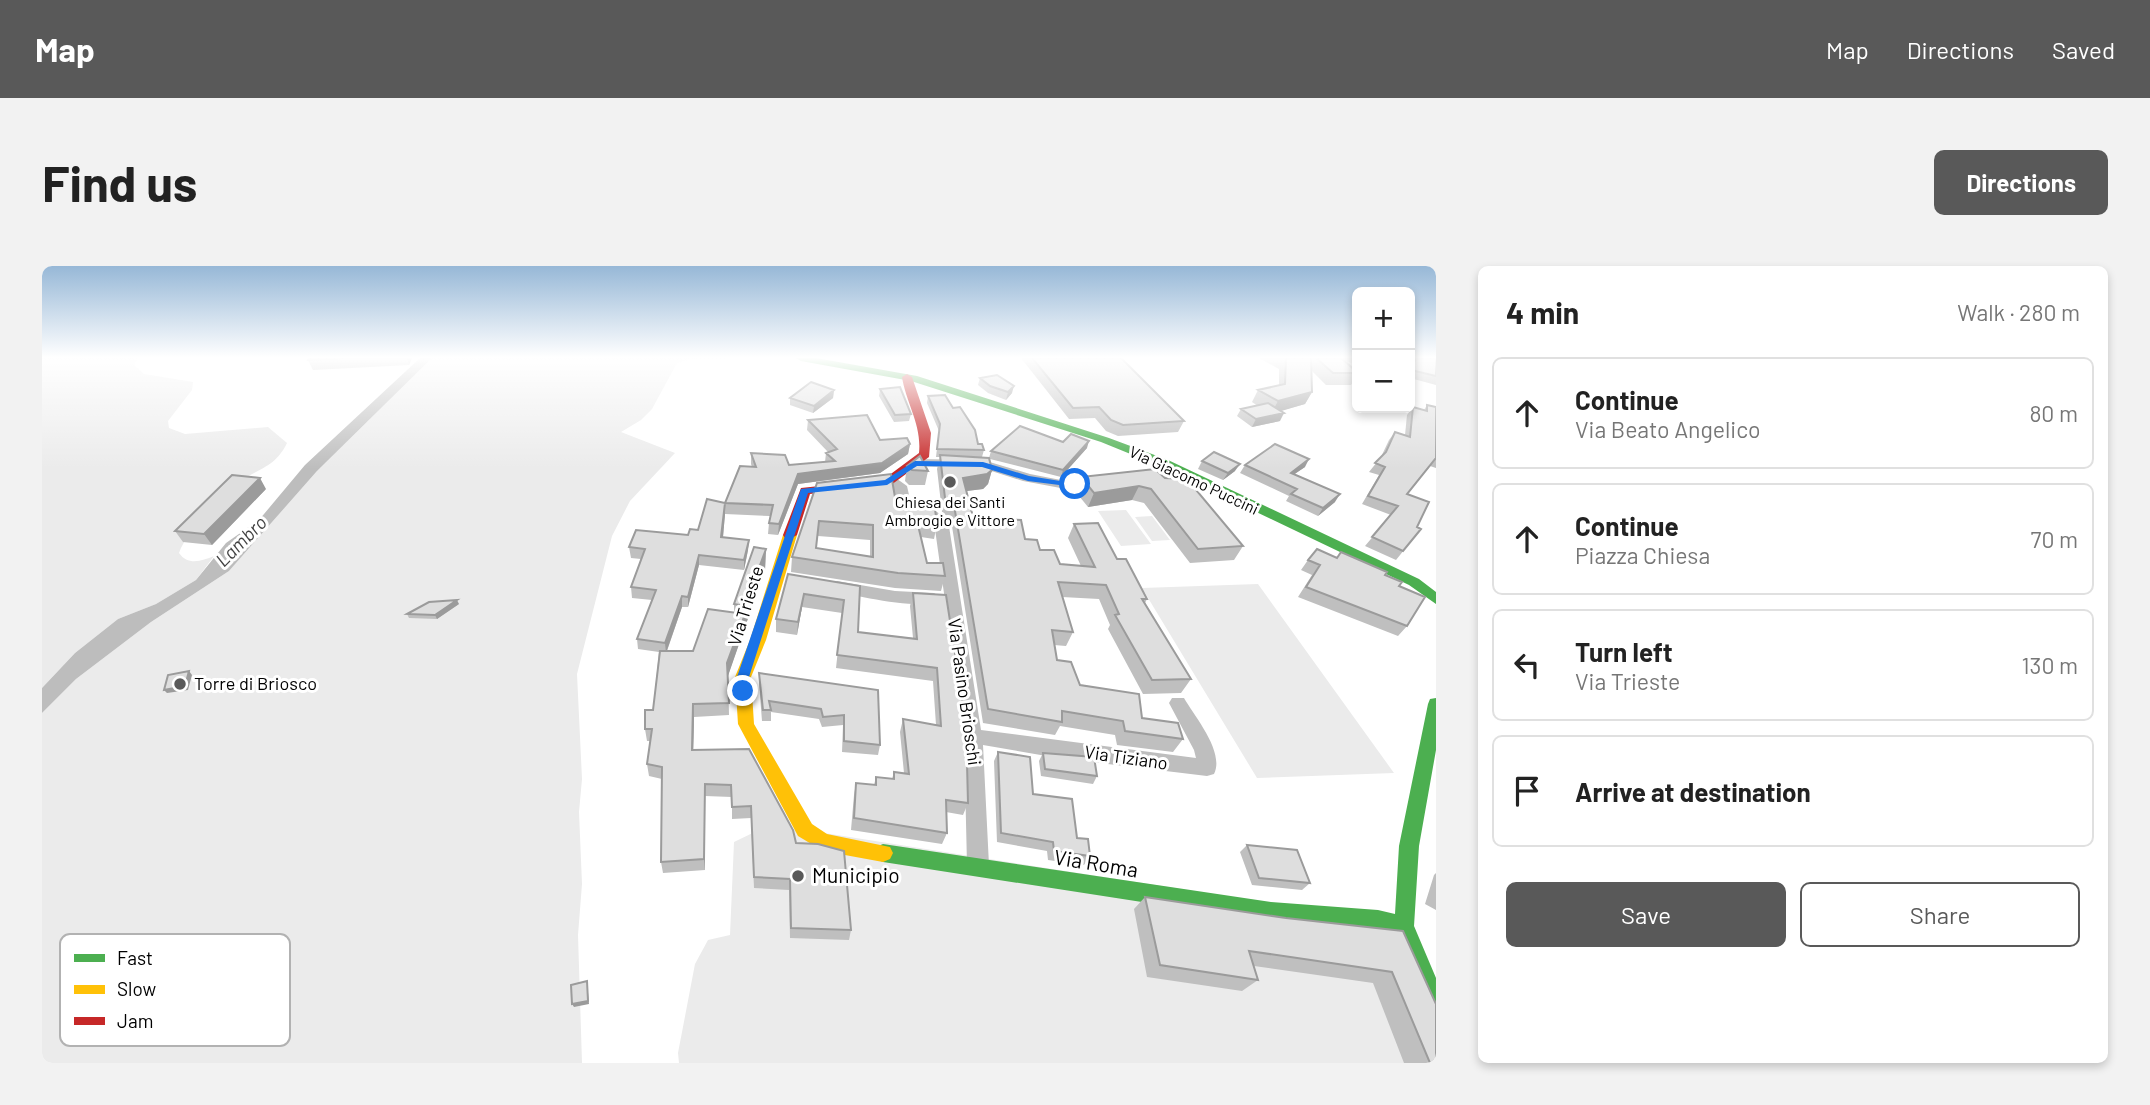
<!DOCTYPE html>
<html lang="en">
<head>
<meta charset="utf-8">
<style>
	body { margin:0; font-family:Barlow,sans-serif; background:#f2f2f2; color:#222 }
	.controls { position:absolute; right:21px; top:21px; display:grid; overflow:hidden; border-radius:10px; box-shadow:0 4px 10px #0003 }
	.controls button { width:63px; height:63px; display:grid; place-items:center; padding:0; border:0; border-bottom:2px solid #e0e0e0; background:#fff; color:#222; font:35px sans-serif }
	.stop { position:absolute; width:21px; height:21px; margin:-16px; border:5px solid #1a73e8; border-radius:50%; background:#fff }
	.stop.end { background:#1a73e8; border-color:#fff; box-shadow:0 2px 7px #0008 }
	.list { margin:0; padding:0; list-style:none }
	h2 { display:flex; justify-content:space-between; align-items:center; height:91px; margin:0; padding:0 28px; font-size:30px }
	h2 small { font-size:23px; font-weight:400; color:#767676 }
	.list li { display:grid; grid-template-columns:46px 1fr auto; gap:21px; align-items:center; box-sizing:border-box; height:112px; margin:0 14px 14px; padding:0 14px; border:2px solid #e0e0e0; border-radius:10px }
	.list b { display:block; font-size:26px; white-space:nowrap }
	.list p { margin:0; font-size:23px; white-space:nowrap; color:#767676 }
	.list em { font-size:23px; font-style:normal; color:#767676 }
	.actions { display:flex; gap:14px; padding:21px 28px }
	.actions a { flex:1; padding:16px 0; border:2px solid #595959; border-radius:10px; text-align:center; font-size:24px; color:#595959 }
	.actions .main { background:#595959; color:#fff }
	.icon { flex:none; width:38px; height:38px; fill:none; stroke:currentColor; stroke-width:2; stroke-linecap:round; stroke-linejoin:round }
	.map { position:relative; flex:none; width:1394px; height:797px; overflow:hidden; border-radius:10px }
	header { display:flex; align-items:center; gap:42px; box-sizing:border-box; height:98px; padding:0 35px; background:#595959; color:#fff }
	header strong { font-size:33px }
	nav { display:flex; gap:38px; margin-inline-start:auto; font-size:24px }
	.intro { display:flex; align-items:center; justify-content:space-between; box-sizing:border-box; height:168px; padding:0 42px }
	h1 { margin:0; font-size:49px }
	.button { padding:18px 32px; border-radius:10px; background:#595959; color:#fff; font-size:24px; font-weight:700 }
	main { display:flex; gap:42px; padding:0 42px }
	aside { flex:1; background:#fff; border-radius:10px; box-shadow:0 4px 10px #0003 }
	.map>svg:first-child { display:block }
</style>
</head>
<body>
<header>
<strong>Map</strong>
<nav><a>Map</a><a>Directions</a><a>Saved</a></nav>
</header>
<div class="intro"><h1>Find us</h1><a class="button">Directions</a></div>
<main>
<div class="map">
<svg width="1394" height="797" viewBox="0 0 1394 797">
	<rect width="100%" height="100%" fill="#fff"/>
	<path fill="#ebebeb" d="M 0,92 L 96,92 L 92,99 L 102,108 L 151,116 L 150,124 L 126,155 L 127,162 L 143,168 L 226,161 L 245,177 C 233,202 216,202 196,217 C 178,232 144,266 137,287 C 146,300 160,295 172,290 L 154,314 L 114,338 L 76,353 L 33,387 L 0,422 Z
		M 390,92 L 690,92 L 650,93 L 635,97 L 610,143 L 599,154 L 579,166 L 633,187 L 588,235 L 570,270 L 535,408 L 540,513 L 537,546 L 540,618 L 536,669 L 540,797 L 0,797 L 0,447 L 34,413 L 109,356 L 187,305 L 275,205 Z
		M 1084,244 L 1109,278 L 1079,280 L 1056,245 Z
		M 1110,250 L 1128,274 L 1110,275 L 1093,251 Z
		M 1216,318 L 1352,507 L 1215,512 L 1100,322 Z
		M 721,562 L 763,564 L 1336,654 L 1394,797 L 637,797 L 636,787 L 653,698 L 666,674 L 688,669 L 692,576 Z"/>
	<path fill="#bdbdbd" d="M 378,92 L 390,92 L 275,205 L 187,305 L 109,356 L 34,413 L 0,447 L 0,422 L 33,387 L 76,353 L 114,338 L 154,314 L 184,277 L 217,254 L 263,199 Z"/>
	<g fill="none" stroke-linecap="round" stroke-linejoin="round">
		<path fill="#bebebe" fill-rule="evenodd" d="M 873,193 L 941,194 L 988,208 L 1024,215 L 1058,211 L 1065,215 L 1058,219 L 1024,223 L 981,215 L 940,202 L 868,200 L 868,194 Z
			M 1141,202 L 1148,206 L 1146,209 L 1096,215 L 1089,211 L 1096,207 Z
			M 851,210 L 865,220 L 870,242 L 895,246 L 906,254 L 939,464 L 1154,492 L 1152,484 L 1127,437 L 1130,432 L 1142,432 C 1153,451 1183,486 1172,508 L 1165,510 L 1016,492 L 941,479 L 947,599 L 944,606 L 936,609 L 928,606 L 925,599 L 922,470 L 892,256 L 859,249 L 851,221 L 844,214 Z
			M 795,315 L 853,325 L 892,327 L 900,333 C 888,347 808,329 789,324 L 787,320 Z"/>
		<path fill="#4caf50" fill-rule="evenodd" d="M 754,92 L 774,92 L 875,110 L 1067,172 L 1126,194 L 1377,313 L 1394,326 L 1394,338 L 1367,319 L 1118,200 L 1059,176 L 869,115 L 759,95 Z
			M 1394,432 L 1394,484 L 1377,580 L 1372,660 L 1394,712 L 1394,749 L 1386,746 L 1355,668 L 1336,664 L 1229,656 L 841,596 L 834,593 L 831,587 L 834,581 L 841,578 L 1229,636 L 1336,644 L 1353,648 L 1357,580 L 1386,438 L 1388,433 Z"/>
		<path fill="#ffc107" fill-rule="evenodd" d="M 748,265 L 755,269 L 724,374 L 709,411 L 712,458 L 770,558 L 785,568 L 848,581 L 851,587 L 848,593 L 841,596 L 781,585 L 756,570 L 696,458 L 693,411 L 708,374 L 741,269 Z"/>
		<path fill="#c62828" fill-rule="evenodd" d="M 865,108 L 870,111 L 889,167 L 887,191 L 849,219 L 768,228 L 755,269 L 748,273 L 743,272 L 741,269 L 759,222 L 842,213 L 877,187 C 880,159 864,137 860,111 Z"/>
	</g>
	<path fill="#bfbfbf" fill-rule="evenodd" d="M 267,92 L 370,92 L 367,99 L 271,104 L 266,94 Z
		M 979,92 L 1079,92 L 1142,155 L 1136,166 L 1076,170 L 1064,165 L 1053,152 L 1027,153 Z
		M 1217,92 L 1299,92 L 1300,93 L 1301,92 L 1315,92 L 1315,98 L 1303,95 L 1315,106 L 1315,110 L 1309,119 L 1284,119 L 1270,105 L 1270,126 L 1263,138 L 1238,145 L 1238,155 L 1210,161 L 1195,150 L 1199,143 L 1216,140 L 1210,136 L 1216,124 L 1237,119 L 1237,103 Z
		M 1372,92 L 1394,92 L 1394,119 L 1368,112 L 1368,102 Z
		M 938,112 L 970,127 L 964,134 L 946,127 L 936,119 Z
		M 838,123 L 869,148 L 867,155 L 852,156 L 837,130 Z
		M 792,124 L 791,132 L 771,147 L 748,139 L 748,132 Z
		M 886,130 L 942,184 L 940,191 L 947,192 L 949,185 L 1021,176 L 1045,182 L 1019,211 L 948,193 L 950,204 L 946,218 L 941,223 L 924,225 L 931,251 L 983,273 L 1018,298 L 1039,300 L 1026,272 L 1032,258 L 1075,293 L 1105,333 L 1103,337 L 1149,413 L 1139,427 L 1101,428 L 1066,363 L 1068,359 L 1057,333 L 1020,331 L 1031,366 L 1024,380 L 1012,379 L 1015,394 L 1038,419 L 1141,473 L 1131,486 L 1075,479 L 1073,469 L 1018,460 L 1013,469 L 941,457 L 909,254 L 900,246 L 895,203 L 898,191 L 894,191 L 897,165 L 885,137 Z
		M 1385,139 L 1394,141 L 1394,202 L 1388,200 L 1365,228 L 1375,261 L 1379,263 L 1354,294 L 1323,280 L 1349,249 L 1320,238 L 1337,209 L 1327,206 L 1339,191 L 1347,174 L 1353,166 L 1363,169 L 1365,149 L 1371,141 L 1382,144 Z
		M 766,154 L 838,174 L 868,178 L 866,188 L 838,207 L 756,218 L 736,269 L 726,268 L 727,257 L 728,250 L 683,248 L 681,271 L 707,274 L 706,284 L 702,304 L 657,299 L 646,341 L 640,341 L 625,385 L 651,385 L 692,347 L 692,338 L 724,283 L 723,304 L 686,409 L 687,449 L 652,451 L 651,484 L 754,577 L 809,664 L 807,674 L 748,672 L 747,624 L 712,622 L 709,552 L 690,553 L 690,531 L 663,530 L 663,604 L 621,607 L 619,596 L 620,513 L 607,510 L 605,498 L 608,475 L 605,475 L 603,463 L 611,444 L 617,386 L 596,383 L 595,373 L 610,334 L 590,332 L 589,321 L 599,293 L 589,292 L 587,281 L 646,269 L 656,264 L 683,237 L 710,201 L 709,198 L 709,187 L 747,199 L 783,196 L 784,187 L 786,186 L 765,164 Z
		M 1160,195 L 1193,205 L 1181,214 L 1156,203 Z
		M 1203,199 L 1263,201 L 1252,208 L 1293,236 L 1276,250 L 1244,235 L 1247,230 L 1198,207 Z
		M 865,200 L 886,205 L 883,219 L 867,219 L 863,215 Z
		M 1113,203 L 1201,280 L 1192,294 L 1148,297 L 1102,237 L 1090,234 L 1046,241 L 1033,225 L 1039,211 Z
		M 775,217 L 854,237 L 895,258 L 892,273 L 879,271 L 885,297 L 903,310 L 899,325 L 853,322 L 749,306 L 750,291 ZM 776,270 L 828,274 L 828,291 L 774,282 Z
		M 224,223 L 170,279 L 141,276 L 133,265 Z
		M 1295,292 L 1343,309 L 1365,360 L 1356,370 L 1256,331 L 1270,309 L 1259,304 L 1266,294 Z
		M 746,308 L 818,320 L 816,366 L 871,372 L 868,340 L 871,327 L 904,329 L 926,537 L 921,549 L 904,546 L 905,567 L 900,578 L 809,564 L 812,529 L 814,517 L 832,519 L 834,511 L 850,513 L 852,506 L 862,507 L 858,466 L 861,453 L 894,459 L 891,415 L 794,402 L 800,347 L 760,341 L 755,369 L 734,366 L 734,353 Z
		M 417,338 L 395,353 L 367,352 L 365,348 Z
		M 717,407 L 836,424 L 838,479 L 836,489 L 800,486 L 801,459 L 780,461 L 777,453 L 729,446 L 729,455 L 720,455 L 717,417 Z
		M 956,486 L 991,528 L 1035,572 L 1048,590 L 1042,599 L 1006,594 L 1005,585 L 955,576 L 952,495 Z
		M 1001,487 L 1055,510 L 1051,518 L 999,510 L 997,495 Z
		M 1205,579 L 1268,617 L 1260,624 L 1210,619 L 1198,586 Z
		M 1394,607 L 1394,644 L 1383,638 L 1392,609 Z
		M 1103,631 L 1244,652 L 1361,665 L 1394,797 L 1362,797 L 1331,717 L 1212,700 L 1216,714 L 1200,725 L 1105,711 L 1092,643 Z"/>
	<path fill="#9b9b9b" d="M 365,92 L 370,92 L 367,99 Z
		M 972,120 L 970,127 L 964,134 L 966,126 Z
		M 792,124 L 791,132 L 771,147 L 772,140 Z
		M 1270,126 L 1263,138 L 1229,148 L 1236,135 Z
		M 1242,147 L 1238,155 L 1210,161 L 1214,153 Z
		M 1047,175 L 1045,182 L 1019,211 L 1021,204 Z
		M 868,178 L 866,188 L 838,207 L 756,218 L 736,269 L 737,258 L 756,208 Z
		M 1267,193 L 1263,201 L 1244,214 L 1249,207 Z
		M 1198,198 L 1193,205 L 1181,214 L 1186,207 Z
		M 950,204 L 946,218 L 941,223 L 917,226 L 921,212 Z
		M 218,212 L 224,223 L 170,279 L 162,268 Z
		M 1097,220 L 1090,234 L 1046,241 L 1052,227 Z
		M 1298,228 L 1293,236 L 1276,250 L 1281,242 Z
		M 683,237 L 683,248 L 680,282 L 679,271 Z
		M 707,274 L 706,284 L 702,304 L 702,294 Z
		M 724,283 L 723,304 L 703,361 L 703,340 Z
		M 657,289 L 657,299 L 646,341 L 646,331 Z
		M 762,328 L 760,341 L 755,369 L 756,356 Z
		M 640,330 L 640,341 L 624,387 L 623,377 Z
		M 415,334 L 417,338 L 395,353 L 393,349 Z
		M 703,348 L 703,361 L 686,410 L 685,397 Z
		M 147,405 L 150,409 L 146,424 L 125,427 L 122,424 Z
		M 651,438 L 652,451 L 651,496 L 650,484 Z
		M 663,518 L 663,604 L 662,593 Z
		M 545,715 L 547,738 L 532,741 L 530,738 Z"/>
	<path fill="#dedede" stroke="#9b9b9b" stroke-width="2" fill-rule="evenodd" d="M 267,92 L 302,92 L 266,94 Z
		M 990,92 L 1079,92 L 1142,155 L 1081,159 L 1069,154 L 1057,141 L 1031,142 Z
		M 1244,92 L 1269,92 L 1270,126 L 1236,135 L 1216,124 L 1243,118 Z
		M 1274,92 L 1299,92 L 1315,106 L 1315,107 L 1291,107 Z
		M 1374,92 L 1394,92 L 1394,110 L 1369,104 Z
		M 955,109 L 972,120 L 966,126 L 948,120 L 938,112 Z
		M 769,116 L 792,124 L 772,140 L 748,132 Z
		M 858,121 L 869,148 L 853,149 L 838,123 Z
		M 903,129 L 911,142 L 918,141 L 933,164 L 936,178 L 940,178 L 942,184 L 895,183 L 898,158 L 886,130 Z
		M 1226,137 L 1242,147 L 1214,153 L 1199,143 Z
		M 1385,139 L 1394,141 L 1394,192 L 1365,228 L 1387,236 L 1375,261 L 1379,263 L 1361,285 L 1330,271 L 1356,240 L 1326,230 L 1343,201 L 1333,197 L 1344,186 L 1353,166 L 1368,171 L 1371,141 L 1385,145 Z
		M 825,149 L 838,174 L 865,172 L 868,178 L 840,197 L 756,208 L 737,258 L 727,257 L 731,239 L 683,237 L 698,200 L 714,201 L 709,187 L 743,189 L 747,199 L 793,195 L 784,187 L 795,183 L 766,154 Z
		M 978,160 L 1021,176 L 1029,168 L 1047,175 L 1021,204 L 949,185 Z
		M 1233,178 L 1267,193 L 1249,207 L 1298,228 L 1281,242 L 1249,228 L 1255,223 L 1203,199 Z
		M 1172,186 L 1198,198 L 1186,207 L 1160,195 Z
		M 898,189 L 947,192 L 950,204 L 945,208 L 921,212 L 931,251 L 979,254 L 983,273 L 995,274 L 998,284 L 1012,284 L 1018,298 L 1053,301 L 1032,258 L 1056,257 L 1075,293 L 1084,293 L 1105,333 L 1100,333 L 1149,413 L 1110,414 L 1073,349 L 1077,348 L 1064,319 L 1016,316 L 1031,366 L 1010,364 L 1015,394 L 1029,396 L 1038,419 L 1097,428 L 1100,452 L 1136,457 L 1141,473 L 1083,465 L 1081,455 L 1020,445 L 1020,456 L 946,443 L 912,239 L 903,232 Z
		M 878,190 L 886,205 L 870,204 L 865,200 Z
		M 1113,203 L 1123,212 L 1145,213 L 1201,280 L 1156,283 L 1109,223 L 1097,220 L 1052,227 L 1039,211 Z
		M 849,208 L 854,237 L 893,243 L 895,258 L 875,255 L 885,297 L 901,297 L 903,310 L 856,307 L 750,291 L 775,217 ZM 777,255 L 831,259 L 831,291 L 774,282 Z
		M 190,209 L 218,212 L 162,268 L 133,265 Z
		M 665,233 L 683,237 L 679,271 L 707,274 L 702,294 L 657,289 L 646,331 L 640,330 L 623,377 L 595,373 L 614,324 L 589,321 L 603,283 L 587,281 L 594,264 L 646,269 L 648,263 L 656,264 Z
		M 712,281 L 724,283 L 703,340 L 692,338 Z
		M 1275,283 L 1295,292 L 1299,286 L 1345,306 L 1343,309 L 1360,316 L 1357,320 L 1383,331 L 1365,360 L 1264,321 L 1278,299 L 1266,294 Z
		M 746,308 L 818,320 L 816,366 L 875,373 L 871,327 L 904,329 L 924,458 L 926,537 L 904,534 L 905,567 L 812,552 L 814,517 L 834,519 L 834,511 L 852,513 L 852,506 L 867,508 L 861,453 L 899,460 L 895,402 L 795,389 L 802,334 L 762,328 L 756,356 L 734,353 Z
		M 415,334 L 393,349 L 365,348 L 387,336 Z
		M 666,343 L 703,348 L 685,397 L 687,437 L 651,438 L 650,484 L 707,483 L 751,564 L 754,577 L 776,578 L 802,585 L 809,664 L 749,662 L 748,613 L 712,611 L 709,540 L 690,541 L 689,519 L 663,518 L 662,593 L 619,596 L 620,501 L 605,498 L 610,463 L 603,463 L 603,444 L 611,444 L 618,385 L 651,385 Z
		M 147,405 L 143,420 L 122,424 L 126,409 Z
		M 717,407 L 836,424 L 838,479 L 802,475 L 802,449 L 781,451 L 779,443 L 727,435 L 729,444 L 721,444 Z
		M 956,486 L 988,491 L 991,528 L 1030,533 L 1035,572 L 1046,573 L 1048,590 L 1012,585 L 1011,576 L 959,567 Z
		M 1001,487 L 1052,491 L 1055,510 L 1003,503 Z
		M 1205,579 L 1255,584 L 1268,617 L 1217,612 Z
		M 1103,631 L 1244,652 L 1361,665 L 1394,738 L 1394,797 L 1388,797 L 1350,706 L 1207,685 L 1216,714 L 1118,699 Z
		M 545,715 L 546,735 L 530,738 L 529,719 Z"/>
	<linearGradient id="sky" x2="0" y2="1"><stop stop-color="#97b8d7"/><stop offset="0.45" stop-color="#fff"/><stop offset="1" stop-color="#fff" stop-opacity="0"/></linearGradient>
	<rect width="1394" height="203" fill="url(#sky)"/>
	<path fill="#1a73e8" d="M 873,195 L 941,196 L 987,210 L 1037,218 L 1033,221 L 986,215 L 940,201 L 875,200 L 845,219 L 766,227 L 707,411 L 707,425 L 701,429 L 697,428 L 695,411 L 759,223 L 843,214 Z"/>
	<g fill="#595959" stroke="#fff" stroke-width="2.5">
		<circle cx="908" cy="216" r="7"/>
		<circle cx="138" cy="418" r="7"/>
		<circle cx="756" cy="610" r="7"/>
	</g>
	<g text-anchor="middle" stroke-width="6" stroke-linejoin="round" paint-order="stroke">
		<g font-size="16" fill="#000" stroke="#fff">
			<text transform="translate(1152 214) rotate(25)" y="6">Via Giacomo Puccini</text>
		</g>
		<g font-size="16" fill="#000" stroke="#fff">
			<text x="908" y="242">Chiesa dei Santi<tspan x="908" dy="18">Ambrogio e Vittore</tspan></text>
		</g>
		<g font-size="18" fill="#000" stroke="#fff">
			<text transform="translate(704 340) rotate(-73)" y="6">Via Trieste</text>
			<text transform="translate(922 426) rotate(82)" y="6">Via Pasino Brioschi</text>
			<text transform="translate(1084 492) rotate(8)" y="6">Via Tiziano</text>
		</g>
		<g font-size="18" fill="#000" stroke="#fff" text-anchor="start">
			<text x="152" y="424">Torre di Briosco</text>
		</g>
		<g font-size="19" font-style="italic" fill="#424242" stroke="#fff">
			<text transform="translate(199 275) rotate(-45)" y="7">Lambro</text>
		</g>
		<g font-size="21" fill="#000" stroke="#fff">
			<text transform="translate(1054 598) rotate(9)" y="7">Via Roma</text>
		</g>
		<g font-size="21" fill="#000" stroke="#fff" text-anchor="start">
			<text x="770" y="617">Municipio</text>
		</g>
	</g>
	<rect x="18" y="668" width="230" height="112" rx="10" fill="#fff" stroke="#b2b2b2" stroke-width="2"/>
	<rect x="32" y="688" width="31" height="8" fill="#4caf50"/>
	<rect x="32" y="719" width="31" height="9" fill="#ffc107"/>
	<rect x="32" y="751" width="31" height="8" fill="#c62828"/>
	<g font-size="19" fill="#000">
		<text x="75" y="699">Fast</text>
		<text x="75" y="730">Slow</text>
		<text x="75" y="762">Jam</text>
	</g>
</svg>
<div class="controls">
<button>+</button>
<button>−</button>
</div>
<div class="stop" style="left:1033px;top:218px"></div>
<div class="stop end" style="left:701px;top:425px"></div>
</div>
<aside>
<h2>4 min<small>Walk · 280 m</small></h2>
<ul class="list">
<li><svg class="icon" aria-label="ahead" viewBox="0 0 24 24"><path d="M12 20V5M6 11l6-6 6 6"/></svg><div><b>Continue</b><p>Via Beato Angelico</p></div><em>80 m</em></li>
<li><svg class="icon" aria-label="ahead" viewBox="0 0 24 24"><path d="M12 20V5M6 11l6-6 6 6"/></svg><div><b>Continue</b><p>Piazza Chiesa</p></div><em>70 m</em></li>
<li><svg class="icon" aria-label="left" viewBox="0 0 24 24"><path d="M17 20v-9H6M10 6l-5 5 5 5"/></svg><div><b>Turn left</b><p>Via Trieste</p></div><em>130 m</em></li>
<li><svg class="icon" aria-label="arrive" viewBox="0 0 24 24"><path d="M6 21V4h12l-3 4 3 4H6"/></svg><div><b>Arrive at destination</b></div></li>
</ul>
<div class="actions"><a class="main">Save</a><a>Share</a></div>
</aside>
</main>
</body>
</html>
